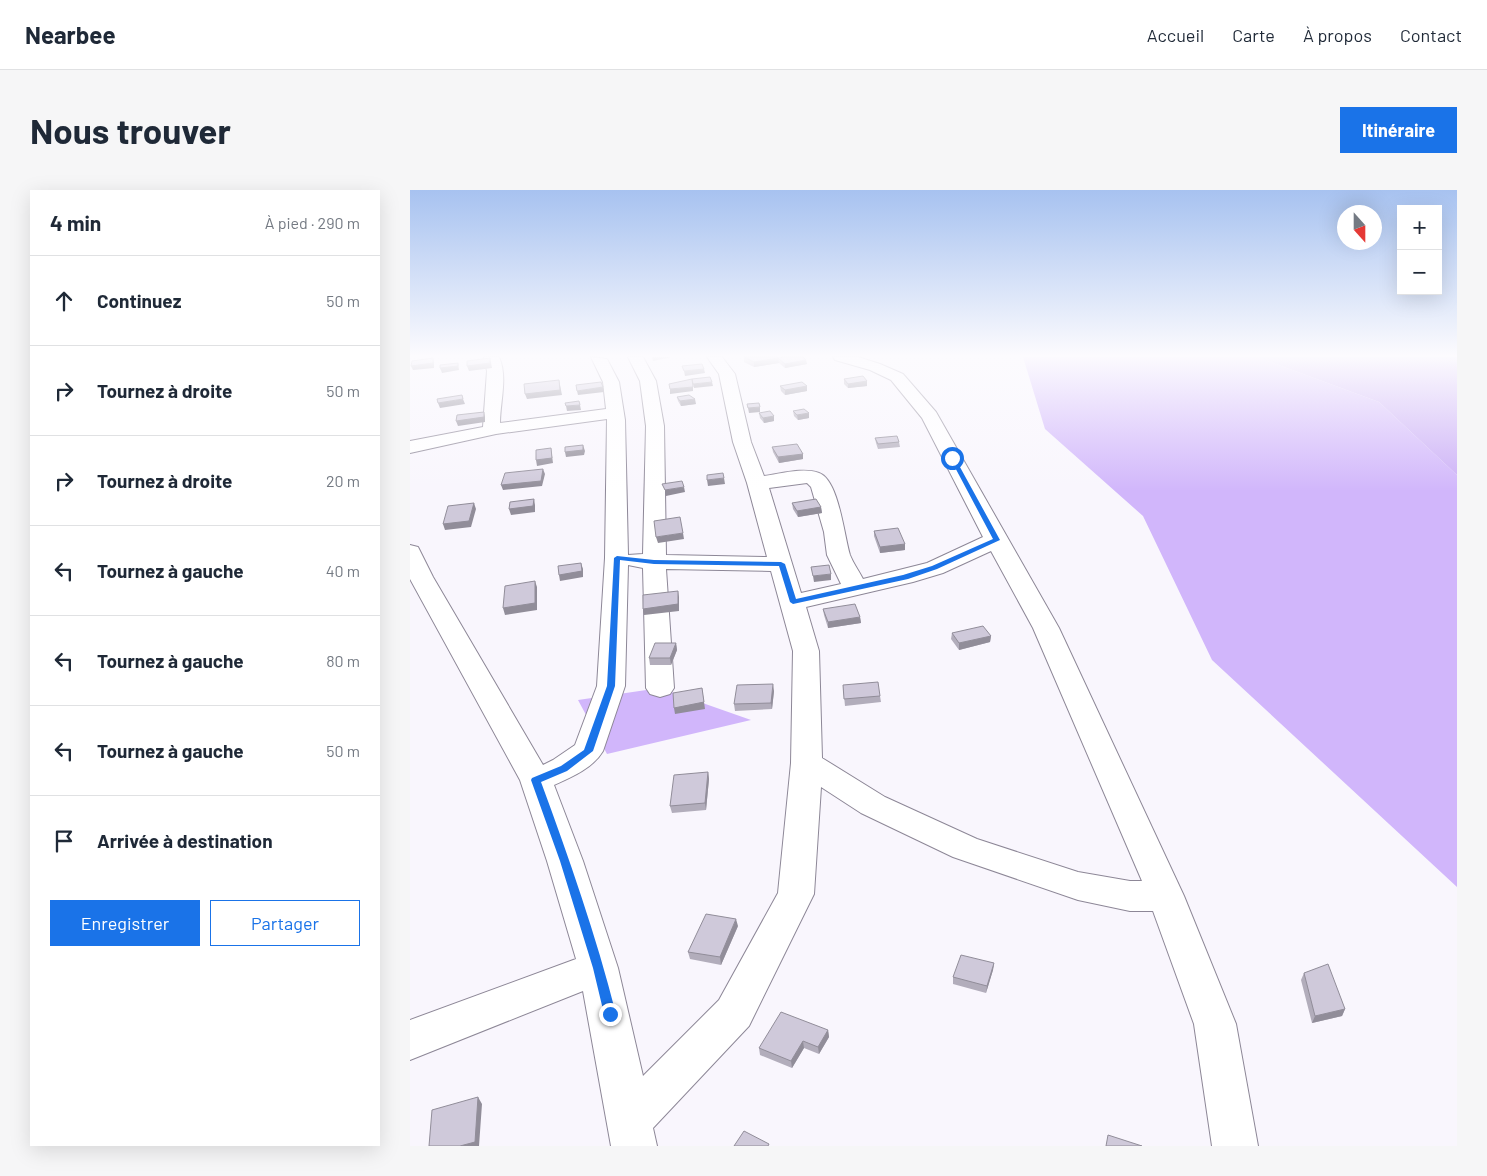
<!DOCTYPE html>
<html lang="fr">
<head>
<meta charset="utf-8">
<style>
	body { margin:0; font-family:Barlow,sans-serif; background:#f6f6f7; color:#1f2937 }
	.controls { position:absolute; right:15px; top:15px; display:grid; overflow:hidden; border-radius:0px; box-shadow:0 5px 20px #0002 }
	.controls button { width:45px; height:45px; display:grid; place-items:center; padding:0; border:0; border-bottom:1px solid #e0e1e3; background:#fff; color:#1f2937; font:25px sans-serif }
	.compass { position:absolute; left:927px; top:15px; width:45px; height:45px; border-radius:50%; background:#fff; box-shadow:0 5px 20px #0002; rotate:159deg }
	.stop { position:absolute; width:15px; height:15px; margin:-11px; border:4px solid #1a73e8; border-radius:50%; background:#fff }
	.stop.end { background:#1a73e8; border-color:#fff; box-shadow:0 1px 5px #0008 }
	.list { margin:0; padding:0; list-style:none }
	h2 { display:flex; justify-content:space-between; align-items:center; height:65px; margin:0; padding:0 20px; font-size:21px }
	h2 small { font-size:16px; font-weight:400; color:#747a83 }
	.list li { display:grid; grid-template-columns:32px 1fr auto; gap:15px; align-items:center; box-sizing:border-box; height:90px; padding:0 20px; border-top:1px solid #e0e1e3 }
	.list b { display:block; font-size:19px; white-space:nowrap }
	.list em { font-size:16px; font-style:normal; color:#747a83 }
	.actions { display:flex; gap:10px; padding:15px 20px }
	.actions a { flex:1; padding:11px 0; border:1px solid #1a73e8; border-radius:0px; text-align:center; font-size:18px; color:#1a73e8 }
	.actions .main { background:#1a73e8; color:#fff }
	.icon { flex:none; width:28px; height:28px; fill:none; stroke:currentColor; stroke-width:2; stroke-linecap:round; stroke-linejoin:round }
	.map { position:relative; flex:none; width:1047px; height:956px; overflow:hidden; border-radius:0px }
	header { display:flex; align-items:center; gap:30px; box-sizing:border-box; height:70px; padding:0 25px; background:#fff; border-bottom:1px solid #e0e1e3 }
	header strong { font-size:24px }
	nav { display:flex; gap:28px; margin-inline-start:auto; font-size:18px }
	.intro { display:flex; align-items:center; justify-content:space-between; box-sizing:border-box; height:120px; padding:0 30px }
	h1 { margin:0; font-size:35px }
	.button { padding:12px 22px; border-radius:0px; background:#1a73e8; color:#fff; font-size:18px; font-weight:700 }
	main { display:flex; gap:30px; padding:0 30px }
	aside { flex:1; background:#fff; border-radius:0px; box-shadow:0 5px 20px #0002 }
	.map>svg:first-child { display:block }
</style>
</head>
<body>
<header>
<strong>Nearbee</strong>
<nav><a>Accueil</a><a>Carte</a><a>À propos</a><a>Contact</a></nav>
</header>
<div class="intro"><h1>Nous trouver</h1><a class="button">Itinéraire</a></div>
<main>
<aside>
<h2>4 min<small>À pied · 290 m</small></h2>
<ul class="list">
<li><svg class="icon" aria-label="ahead" viewBox="0 0 24 24"><path d="M12 20V5M6 11l6-6 6 6"/></svg><div><b>Continuez</b></div><em>50 m</em></li>
<li><svg class="icon" aria-label="right" viewBox="0 0 24 24"><path d="M7 20v-9h11M14 6l5 5-5 5"/></svg><div><b>Tournez à droite</b></div><em>50 m</em></li>
<li><svg class="icon" aria-label="right" viewBox="0 0 24 24"><path d="M7 20v-9h11M14 6l5 5-5 5"/></svg><div><b>Tournez à droite</b></div><em>20 m</em></li>
<li><svg class="icon" aria-label="left" viewBox="0 0 24 24"><path d="M17 20v-9H6M10 6l-5 5 5 5"/></svg><div><b>Tournez à gauche</b></div><em>40 m</em></li>
<li><svg class="icon" aria-label="left" viewBox="0 0 24 24"><path d="M17 20v-9H6M10 6l-5 5 5 5"/></svg><div><b>Tournez à gauche</b></div><em>80 m</em></li>
<li><svg class="icon" aria-label="left" viewBox="0 0 24 24"><path d="M17 20v-9H6M10 6l-5 5 5 5"/></svg><div><b>Tournez à gauche</b></div><em>50 m</em></li>
<li><svg class="icon" aria-label="arrive" viewBox="0 0 24 24"><path d="M6 21V4h12l-3 4 3 4H6"/></svg><div><b>Arrivée à destination</b></div></li>
</ul>
<div class="actions"><a class="main">Enregistrer</a><a>Partager</a></div>
</aside>
<div class="map">
<svg width="1047" height="956" viewBox="0 0 1047 956">
	<rect width="100%" height="100%" fill="#f9f6fd"/>
	<path fill="#d1b6fb" d="M 613,167 L 847,167 L 969,212 L 1047,285 L 1047,697 L 802,470 L 733,326 L 635,239 Z
		M 250,498 L 341,530 L 197,564 L 168,510 Z"/>
	<path fill="#cbaff6" d="M 847,167 L 1047,167 L 1047,285 L 969,212 Z"/>
	<g fill="none" stroke-linecap="round" stroke-linejoin="round">
		<defs>
			<path id="minor" d="M 74,167 L 89,167 C 98,187 90,212 90,233 L 196,219 L 193,192 L 181,167 L 197,169 L 209,192 L 215,230 L 218,365 L 233,364 L 236,236 L 230,191 L 218,167 L 233,167 L 246,191 L 254,236 L 256,365 L 357,367 L 337,293 L 323,252 L 309,184 L 297,167 L 312,167 L 325,184 L 341,252 L 354,286 C 371,284 393,277 409,283 C 429,290 434,346 440,365 C 443,373 449,381 453,389 L 517,373 L 573,347 L 512,228 L 481,190 L 460,180 L 425,170 L 423,167 L 448,167 L 470,174 L 493,184 L 526,222 L 649,438 L 774,706 L 826,834 L 848,956 L 802,956 L 784,834 L 743,721 L 720,721 L 668,710 L 543,667 L 451,623 L 411,597 L 404,704 L 339,836 L 243,938 L 247,956 L 201,956 L 173,801 L 0,870 L 0,830 L 166,769 L 137,671 L 110,590 L 0,389 L 0,355 L 8,357 L 23,387 L 133,575 L 143,570 L 165,555 L 187,496 L 195,368 L 197,229 L 86,244 L 0,263 L 0,251 L 73,237 L 77,181 ZM 397,293 L 401,297 L 414,342 L 417,365 L 431,394 L 391,403 L 359,298 ZM 581,361 L 623,438 L 732,691 L 720,691 L 668,682 L 567,649 L 475,607 L 412,568 L 409,461 L 396,417 L 503,392 L 533,383 ZM 218,375 L 233,378 L 236,498 L 240,504 L 250,507 L 260,504 L 264,498 L 256,379 L 361,381 L 383,461 L 381,573 L 368,703 L 309,810 L 233,886 L 208,778 L 173,671 L 144,595 C 162,587 183,578 193,561 L 215,496 Z"/>
		</defs>
		<use href="#minor" stroke="#8d8797" stroke-width="2"/>
		<use href="#minor" fill="#fff" fill-rule="evenodd"/>
	</g>
	<path fill="#b2adbb" d="M 334,167 L 368,168 L 397,174 L 375,178 L 369,173 L 344,177 L 334,172 Z
		M 434,189 L 457,191 L 457,196 L 438,198 L 434,194 Z
		M 370,196 L 397,196 L 397,201 L 375,205 L 371,201 Z
		M 267,207 L 286,214 L 271,216 L 268,211 Z
		M 383,221 L 399,228 L 388,230 L 384,226 Z
		M 349,223 L 364,231 L 354,233 L 350,228 Z
		M 465,248 L 489,252 L 490,257 L 468,259 L 466,253 Z
		M 362,257 L 393,264 L 393,269 L 369,273 L 363,262 Z
		M 382,313 L 411,317 L 412,323 L 388,327 L 383,319 Z
		M 464,341 L 495,354 L 495,360 L 470,363 L 464,346 Z
		M 413,419 L 450,427 L 451,433 L 418,438 L 414,425 Z
		M 542,443 L 581,446 L 580,452 L 549,460 L 541,449 Z
		M 266,453 L 267,460 L 261,475 L 240,475 L 239,468 Z
		M 433,495 L 470,506 L 471,512 L 435,516 Z
		M 364,501 L 362,519 L 325,521 L 324,514 Z
		M 298,582 L 299,589 L 296,620 L 262,623 L 260,616 Z
		M 328,736 L 311,775 L 280,769 L 278,762 Z
		M 584,773 L 583,780 L 576,803 L 543,794 L 543,787 Z
		M 894,783 L 935,819 L 932,826 L 902,833 L 891,790 Z
		M 418,840 L 419,847 L 409,864 L 394,858 L 382,878 L 350,865 L 349,858 Z"/>
	<path fill="#918d99" d="M 242,167 L 262,167 L 243,171 Z
		M 23,168 L 24,173 L 24,178 L 3,180 L 1,176 Z
		M 80,168 L 82,178 L 59,181 L 57,176 Z
		M 368,168 L 369,173 L 344,177 L 344,172 Z
		M 396,170 L 397,174 L 375,178 L 375,174 Z
		M 48,173 L 49,180 L 32,183 L 30,178 Z
		M 294,179 L 295,183 L 275,186 L 274,181 Z
		M 149,190 L 152,205 L 117,209 L 115,204 Z
		M 457,191 L 457,196 L 438,198 L 438,194 Z
		M 302,192 L 303,196 L 284,198 L 283,194 Z
		M 397,196 L 397,201 L 375,205 L 375,200 Z
		M 193,197 L 194,202 L 168,205 L 167,201 Z
		M 283,197 L 283,201 L 260,204 L 260,199 Z
		M 53,209 L 55,214 L 30,218 L 28,213 Z
		M 285,209 L 286,214 L 271,216 L 270,211 Z
		M 170,215 L 171,220 L 157,221 L 156,216 Z
		M 350,217 L 350,222 L 339,223 L 338,218 Z
		M 74,222 L 75,227 L 75,232 L 48,236 L 46,231 Z
		M 399,223 L 399,228 L 388,230 L 387,225 Z
		M 364,226 L 364,231 L 354,233 L 353,228 Z
		M 173,255 L 175,261 L 174,265 L 156,267 L 155,262 Z
		M 141,258 L 143,273 L 127,276 L 126,270 Z
		M 393,264 L 393,269 L 369,273 L 368,267 Z
		M 133,279 L 135,284 L 132,296 L 93,300 L 91,295 Z
		M 314,288 L 315,294 L 298,296 L 297,290 Z
		M 274,297 L 275,302 L 256,306 L 255,300 Z
		M 124,309 L 125,315 L 125,322 L 101,325 L 99,319 Z
		M 64,313 L 66,319 L 61,337 L 35,340 L 33,334 Z
		M 411,317 L 412,323 L 388,327 L 387,321 Z
		M 273,343 L 274,349 L 248,353 L 246,347 Z
		M 495,354 L 495,360 L 470,363 L 470,357 Z
		M 171,373 L 173,379 L 173,387 L 150,391 L 149,385 Z
		M 421,384 L 421,390 L 404,392 L 403,386 Z
		M 125,391 L 127,397 L 127,420 L 95,425 L 93,418 Z
		M 268,401 L 269,407 L 269,421 L 234,425 L 233,419 Z
		M 450,427 L 451,433 L 418,438 L 418,432 Z
		M 581,446 L 580,452 L 549,460 L 549,453 Z
		M 266,453 L 267,460 L 261,475 L 260,468 Z
		M 363,494 L 364,501 L 362,519 L 361,513 Z
		M 292,498 L 295,519 L 265,524 L 264,518 Z
		M 298,582 L 299,589 L 296,620 L 295,613 Z
		M 326,729 L 328,736 L 311,775 L 310,767 Z
		M 584,773 L 583,780 L 576,803 L 577,796 Z
		M 935,819 L 932,826 L 902,833 L 905,826 Z
		M 418,840 L 419,847 L 409,864 L 408,857 Z
		M 393,851 L 394,858 L 382,878 L 381,871 Z
		M 68,907 L 72,914 L 69,956 L 50,956 Z"/>
	<path fill="#cfc9da" stroke="#918d99" d="M 334,167 L 366,167 L 368,168 L 374,167 L 393,167 L 396,170 L 375,174 L 368,168 L 344,172 Z
		M 23,168 L 23,173 L 1,176 L 2,171 Z
		M 80,168 L 80,173 L 57,176 L 57,171 Z
		M 48,173 L 48,176 L 30,178 L 30,175 Z
		M 292,174 L 294,179 L 274,181 L 272,176 Z
		M 453,186 L 457,191 L 438,194 L 434,189 Z
		M 300,187 L 302,192 L 283,194 L 282,189 Z
		M 282,189 L 283,197 L 260,199 L 259,194 Z
		M 149,190 L 150,200 L 115,204 L 114,194 Z
		M 191,192 L 193,197 L 167,201 L 166,195 Z
		M 392,192 L 397,196 L 375,200 L 370,196 Z
		M 52,205 L 53,209 L 28,213 L 27,209 Z
		M 279,205 L 285,209 L 270,211 L 267,207 Z
		M 169,211 L 170,215 L 156,216 L 155,213 Z
		M 349,213 L 350,217 L 338,218 L 337,214 Z
		M 394,219 L 399,223 L 387,225 L 383,221 Z
		M 360,221 L 364,226 L 353,228 L 349,223 Z
		M 74,222 L 74,227 L 46,231 L 47,225 Z
		M 487,246 L 489,252 L 468,254 L 465,248 Z
		M 387,254 L 393,264 L 368,267 L 362,257 Z
		M 173,255 L 173,260 L 155,262 L 155,257 Z
		M 141,258 L 142,268 L 126,270 L 126,260 Z
		M 133,279 L 131,291 L 91,295 L 95,283 Z
		M 313,283 L 314,288 L 297,290 L 297,285 Z
		M 272,291 L 274,297 L 255,300 L 252,294 Z
		M 124,309 L 123,316 L 99,319 L 100,312 Z
		M 406,309 L 411,317 L 387,321 L 382,313 Z
		M 64,313 L 59,331 L 33,334 L 38,316 Z
		M 270,327 L 273,343 L 246,347 L 244,331 Z
		M 488,338 L 495,354 L 470,357 L 464,341 Z
		M 171,373 L 172,381 L 149,385 L 148,376 Z
		M 419,375 L 421,384 L 403,386 L 401,377 Z
		M 125,391 L 125,413 L 93,418 L 95,396 Z
		M 268,401 L 268,414 L 233,419 L 233,405 Z
		M 445,414 L 450,427 L 418,432 L 413,419 Z
		M 573,436 L 581,446 L 549,453 L 542,443 Z
		M 245,453 L 266,453 L 260,468 L 239,468 Z
		M 468,492 L 470,506 L 434,509 L 433,495 Z
		M 363,494 L 361,513 L 324,514 L 327,495 Z
		M 292,498 L 294,512 L 264,518 L 263,503 Z
		M 298,582 L 295,613 L 260,616 L 264,585 Z
		M 296,724 L 326,729 L 310,767 L 278,762 Z
		M 551,765 L 584,773 L 577,796 L 543,787 Z
		M 918,774 L 935,819 L 905,826 L 894,783 Z
		M 371,822 L 418,840 L 408,857 L 393,851 L 381,871 L 349,858 Z
		M 68,907 L 65,952 L 50,956 L 19,956 L 22,920 Z
		M 334,941 L 359,954 L 358,956 L 324,956 Z
		M 698,945 L 732,956 L 696,956 Z"/>
	<linearGradient id="sky" x2="0" y2="1"><stop stop-color="#a7c2f0"/><stop offset="0.55" stop-color="#fcfbfe"/><stop offset="1" stop-color="#fcfbfe" stop-opacity="0"/></linearGradient>
	<rect width="1047" height="301" fill="url(#sky)"/>
	<path fill="#1a73e8" d="M 542,266 L 545,268 L 590,350 L 527,379 L 498,389 L 383,414 L 380,412 L 369,376 L 244,374 L 210,370 L 205,496 L 183,561 L 157,581 L 131,592 C 159,668 186,745 206,824 L 204,828 L 200,830 L 195,828 L 183,778 L 150,671 L 121,590 L 122,588 L 151,576 L 174,560 L 197,496 L 204,368 L 207,366 L 244,370 L 371,372 L 375,374 L 386,409 L 493,385 L 522,376 L 583,349 L 540,268 Z"/>
</svg>
<div class="controls">
<button>+</button>
<button>−</button>
</div>
<svg class="compass" viewBox="-18 -18 36 36"><path d="M0-13l5 13h-10z" fill="#e53935"/><path d="M0 13l5-13h-10z" fill="#747a83"/></svg>
<div class="stop" style="left:542px;top:268px"></div>
<div class="stop end" style="left:200px;top:824px"></div>
</div>
</main>
</body>
</html>
